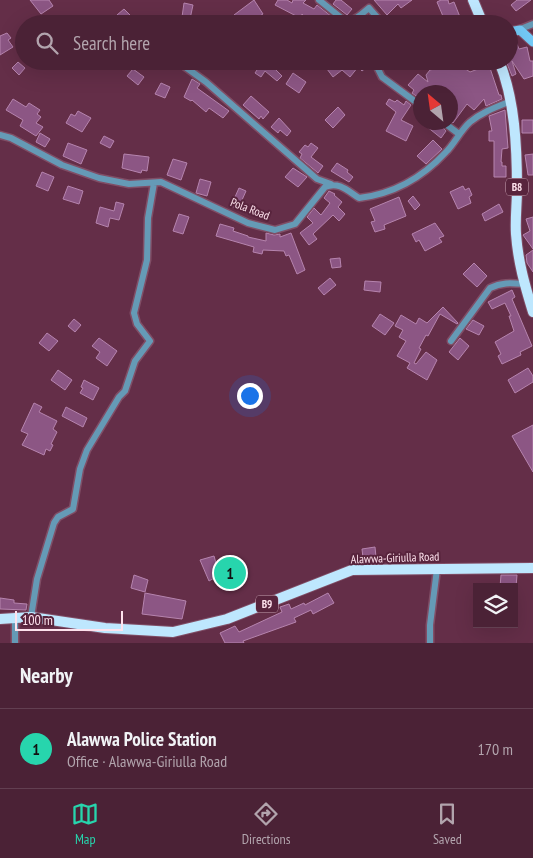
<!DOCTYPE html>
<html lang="en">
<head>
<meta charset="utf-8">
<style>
	body { margin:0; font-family:"PT Sans Narrow",sans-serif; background:#552f42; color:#f1f3f6 }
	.controls { position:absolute; right:15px; bottom:15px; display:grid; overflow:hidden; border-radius:0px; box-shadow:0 5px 20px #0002 }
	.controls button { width:45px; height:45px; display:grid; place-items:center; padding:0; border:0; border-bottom:1px solid #623f51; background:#4b2236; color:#f1f3f6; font:25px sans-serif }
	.compass { position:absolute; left:413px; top:85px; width:45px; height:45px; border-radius:50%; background:#4b2236; box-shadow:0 5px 20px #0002; rotate:331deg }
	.scale { position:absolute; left:15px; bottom:12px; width:108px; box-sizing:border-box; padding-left:5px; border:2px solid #fee2ed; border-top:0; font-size:14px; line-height:18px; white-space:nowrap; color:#fee2ed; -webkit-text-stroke:4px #58243d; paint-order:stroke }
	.you { position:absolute; left:249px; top:395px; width:18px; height:18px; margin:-12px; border:4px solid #fff; border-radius:50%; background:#1a73e8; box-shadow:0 0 0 8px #1a73e833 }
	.badge { display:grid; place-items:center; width:32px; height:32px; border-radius:50%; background:#27d5ad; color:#111; font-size:16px; font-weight:700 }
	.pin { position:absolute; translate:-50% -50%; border:2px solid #fff; box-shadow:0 1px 5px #0006 }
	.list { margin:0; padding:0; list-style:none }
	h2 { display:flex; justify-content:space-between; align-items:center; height:65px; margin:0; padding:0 20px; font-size:21px }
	h2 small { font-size:16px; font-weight:400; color:#b2a4ad }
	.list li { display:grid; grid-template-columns:32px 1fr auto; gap:15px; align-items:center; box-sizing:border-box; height:80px; padding:0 20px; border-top:1px solid #623f51 }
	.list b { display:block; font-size:19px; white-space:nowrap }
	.list p { margin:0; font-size:16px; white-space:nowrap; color:#b2a4ad }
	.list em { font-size:16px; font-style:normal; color:#b2a4ad }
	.icon { flex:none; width:28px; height:28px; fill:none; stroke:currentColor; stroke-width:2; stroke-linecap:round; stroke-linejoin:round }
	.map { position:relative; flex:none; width:533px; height:643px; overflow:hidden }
	.search { position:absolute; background:#4b2236; box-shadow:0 5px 20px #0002; left:15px; right:15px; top:15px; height:55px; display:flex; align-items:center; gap:12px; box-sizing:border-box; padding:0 18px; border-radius:28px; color:#b2a4ad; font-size:19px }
	.sheet { height:145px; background:#4b2236 }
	nav { display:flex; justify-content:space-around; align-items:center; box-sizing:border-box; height:70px; border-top:1px solid #623f51; background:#4b2236; font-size:14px; color:#b2a4ad }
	nav a { display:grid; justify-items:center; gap:2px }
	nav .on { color:#27d5ad }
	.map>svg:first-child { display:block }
</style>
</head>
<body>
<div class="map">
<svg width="533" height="643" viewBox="0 0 533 643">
	<rect width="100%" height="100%" fill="#642e48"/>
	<path fill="#8c5684" stroke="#b684ae" d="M 30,0 L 49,0 L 53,6 L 41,14 Z
		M 254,0 L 263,14 L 253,20 L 255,24 L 241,24 L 234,15 Z
		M 278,0 L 287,0 L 292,3 L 293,0 L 306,0 L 303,3 L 314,9 L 317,5 L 341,24 L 312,24 L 302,14 L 300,18 L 275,5 Z
		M 336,0 L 341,0 L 352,9 L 347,15 L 333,4 Z
		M 374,0 L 412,0 L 401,8 L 398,4 L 387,15 Z
		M 441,0 L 448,0 L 449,4 L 454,2 L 462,22 L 450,24 L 448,19 L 445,21 L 437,2 Z
		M 517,0 L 531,0 L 516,11 L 511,5 Z
		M 184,3 L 193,5 L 190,19 L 182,17 Z
		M 124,9 L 133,18 L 137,18 L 137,24 L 126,24 L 117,15 Z
		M 7,33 L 11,38 L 8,40 L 13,47 L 0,55 L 0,36 Z
		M 515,39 L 519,49 L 527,47 L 530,61 L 533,61 L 533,76 L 524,79 L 512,61 L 516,74 L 512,76 L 506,61 L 509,61 L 509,41 Z
		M 263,61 L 270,64 L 282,76 L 277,81 L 265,71 L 261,77 L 255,73 Z
		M 339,61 L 374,61 L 362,71 L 358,67 L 350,77 L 342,70 L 333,77 L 327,69 L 334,63 L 336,65 Z
		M 18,62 L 25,68 L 19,75 L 12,68 Z
		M 451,65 L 461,66 L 470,72 L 489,65 L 499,95 L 501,95 L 502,99 L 486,106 L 484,99 L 474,110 L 467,104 L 453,123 L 450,121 L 450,92 L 420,92 L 420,99 L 412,93 L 414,90 L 408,85 L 418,74 L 428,82 L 426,75 L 430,70 Z
		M 133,69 L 144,77 L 138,85 L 127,76 Z
		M 293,73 L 306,82 L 299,93 L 286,84 Z
		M 192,79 L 200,84 L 197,88 L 229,111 L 223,118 L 209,108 L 206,112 L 192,100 L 191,101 L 184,97 Z
		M 161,83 L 170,87 L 165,98 L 155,94 Z
		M 251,96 L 269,112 L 263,119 L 261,116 L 259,119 L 243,105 Z
		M 13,99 L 26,107 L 29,103 L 40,110 L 37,114 L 41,117 L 36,123 L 43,127 L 36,136 L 20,126 L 23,120 L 6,110 Z
		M 389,99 L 395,102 L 397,100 L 404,105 L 406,101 L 411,105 L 401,120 L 413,126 L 406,141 L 386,131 L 396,112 L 386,104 Z
		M 338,107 L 345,115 L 333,128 L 325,120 Z
		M 505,110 L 508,148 L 502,149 L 501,162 L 502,162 L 502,166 L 506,166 L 506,177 L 494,177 L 494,141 L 489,141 L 489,131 L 492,131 L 489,116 Z
		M 78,111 L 91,118 L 82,132 L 66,123 L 71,114 L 75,116 Z
		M 279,118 L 291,131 L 287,136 L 280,130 L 278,133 L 271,127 Z
		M 522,120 L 533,120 L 533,133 L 522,133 Z
		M 429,122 L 438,122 L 446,131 L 441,138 L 426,126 Z
		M 40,133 L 50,139 L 45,147 L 36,142 Z
		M 104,136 L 114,141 L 110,148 L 100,143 Z
		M 433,140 L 442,149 L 426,164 L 417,156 Z
		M 68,143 L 87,150 L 81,164 L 63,156 Z
		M 311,143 L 318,148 L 311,157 L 323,166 L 318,173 L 300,158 L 302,154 L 299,152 L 305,145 L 308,147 Z
		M 124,154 L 149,157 L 147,171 L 142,170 L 141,173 L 122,168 Z
		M 533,154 L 533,175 L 528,175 L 525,155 Z
		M 173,159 L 187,163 L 181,180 L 167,175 Z
		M 337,163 L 348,170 L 347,172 L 353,177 L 349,182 L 331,171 Z
		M 293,168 L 307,177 L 298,187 L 285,177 Z
		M 42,172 L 54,177 L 48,191 L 36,186 Z
		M 200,179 L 211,182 L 207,196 L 196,193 Z
		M 68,186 L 83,191 L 79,204 L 63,199 Z
		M 463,186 L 465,190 L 469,188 L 472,195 L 469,197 L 471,203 L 458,209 L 450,192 Z
		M 239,188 L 246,191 L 238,209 L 231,206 Z
		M 329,191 L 335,194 L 334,195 L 342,202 L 338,207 L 345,214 L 339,221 L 333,215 L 313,234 L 317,239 L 309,245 L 300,233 L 313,223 L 307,217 L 314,208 L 321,215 L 330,203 L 324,198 Z
		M 413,196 L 420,205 L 415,210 L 408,201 Z
		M 399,197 L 406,216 L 384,225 L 385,229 L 375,232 L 371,222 L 375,221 L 370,209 Z
		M 116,202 L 124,204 L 119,220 L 110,218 L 108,227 L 96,223 L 100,207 L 114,211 Z
		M 499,204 L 503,212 L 485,221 L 482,214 Z
		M 179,214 L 189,217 L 183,234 L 173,231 Z
		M 533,217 L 533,249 L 523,235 L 530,231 L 526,219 Z
		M 435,223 L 444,236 L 439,238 L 442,242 L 425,251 L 419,240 L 416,242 L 412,234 Z
		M 220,224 L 234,228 L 233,231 L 248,236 L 248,237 L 266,241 L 266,233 L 274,235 L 280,234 L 280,237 L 291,233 L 305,270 L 297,274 L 289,255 L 286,256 L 284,251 L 263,250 L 262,254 L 253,252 L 254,247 L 216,236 Z
		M 533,250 L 533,272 L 527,263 L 526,255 Z
		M 340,258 L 341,267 L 332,268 L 330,259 Z
		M 474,263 L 487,276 L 477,287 L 463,274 Z
		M 330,278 L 336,285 L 324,295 L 318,288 Z
		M 365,281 L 381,282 L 380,292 L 364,290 Z
		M 512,290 L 515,297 L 512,299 L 532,346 L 520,352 L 521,355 L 502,364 L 498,356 L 501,354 L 495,342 L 514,331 L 509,316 L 511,316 L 505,303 L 492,309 L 488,302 Z
		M 443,307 L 458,323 L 457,324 L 440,314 L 428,336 L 426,335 L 419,348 L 421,349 L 414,363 L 416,364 L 426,352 L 437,360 L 427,380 L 407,368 L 410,363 L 397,356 L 406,341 L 399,337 L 403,330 L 395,326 L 401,315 L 416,324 L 419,318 L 427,323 Z
		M 380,314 L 394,323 L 385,335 L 372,326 Z
		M 74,319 L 81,325 L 75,332 L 68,326 Z
		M 473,320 L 484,326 L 479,335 L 466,329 Z
		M 47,333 L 58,341 L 49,351 L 39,343 Z
		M 99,338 L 117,351 L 107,366 L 96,358 L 100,352 L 92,346 Z
		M 460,338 L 469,346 L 458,360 L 449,352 Z
		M 528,368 L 533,376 L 533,382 L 515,393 L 508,380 Z
		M 58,370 L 72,380 L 65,390 L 51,380 Z
		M 84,380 L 99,388 L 93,400 L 80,393 L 83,388 L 81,387 Z
		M 34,403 L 42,407 L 39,412 L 57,421 L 53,429 L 57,432 L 51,444 L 53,445 L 50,451 L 46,449 L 44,455 L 22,445 L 28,434 L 21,431 Z
		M 66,407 L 87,418 L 83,427 L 62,416 Z
		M 533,425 L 533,472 L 512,436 Z
		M 375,547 L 376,557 L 363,558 L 362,549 Z
		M 214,556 L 216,563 L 228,557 L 237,577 L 220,585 L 216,577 L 209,581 L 200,560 Z
		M 134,575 L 148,580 L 145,592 L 131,588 Z
		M 501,575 L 517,575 L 516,587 L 500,587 Z
		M 145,593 L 186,601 L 182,619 L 142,614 Z
		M 328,593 L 334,603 L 313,614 L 311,610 L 294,618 L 296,622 L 243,641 L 244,643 L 225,643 L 220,633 L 235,626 L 239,632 L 282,612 L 280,607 L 289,604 L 291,609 L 304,603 L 305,605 Z
		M 0,598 L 14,600 L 14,603 L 27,604 L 26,610 L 0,609 Z"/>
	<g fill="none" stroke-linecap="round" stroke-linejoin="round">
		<defs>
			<path id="lane" d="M 428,67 L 451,61 L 475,65 L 483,61"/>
			<path id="street" d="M 319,0 L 344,20 C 354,23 361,14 369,8 L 383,24
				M 518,30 L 533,24
				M 177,61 L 206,82 L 317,179 L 331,184
				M 382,61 L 378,69 L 382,77 L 420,105
				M 443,122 L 459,134
				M 0,135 L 11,138 L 62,165 L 99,178 L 129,184 L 161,182 L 248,223 L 275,230 L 295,224 L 325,187 C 339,181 348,191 359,198 C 394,194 422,178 446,152 C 455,143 460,131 470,122 C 482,112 496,107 511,101
				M 451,341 L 490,288 C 502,282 511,283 524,284
				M 31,617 L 37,579 L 54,523 L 58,517 L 73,509 L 80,469 L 87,450 L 119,397 L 125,391 L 135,361 L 150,341 L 137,324 L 134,313 L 147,260 L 148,218 L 154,183
				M 15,643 L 15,617
				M 430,643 L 430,625 L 437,569"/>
			<path id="secondary" d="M 509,32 L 520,30 L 533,42"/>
			<path id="primary" d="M 473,0 L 483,24
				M 499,61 C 515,99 517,148 517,189 C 517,204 515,219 516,234 C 518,262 525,286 533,312
				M 0,619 L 31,617 L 105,628 L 173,632 L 227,619 L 352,570 L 533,568"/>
		</defs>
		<use href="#lane" stroke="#804e66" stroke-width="5.5"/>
		<use href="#street" stroke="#804e66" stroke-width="9"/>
		<use href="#secondary" stroke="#804e66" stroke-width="11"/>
		<use href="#primary" stroke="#804e66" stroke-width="12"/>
		<use href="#lane" stroke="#659ab6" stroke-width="3"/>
		<use href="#street" stroke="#659ab6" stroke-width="6"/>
		<use href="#secondary" stroke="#73caf7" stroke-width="9"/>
		<use href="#primary" stroke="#bee7fe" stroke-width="10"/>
	</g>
	<g text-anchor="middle" stroke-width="4" stroke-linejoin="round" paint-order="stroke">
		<g fill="#58243d" stroke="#cca9b8" stroke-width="1">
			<rect x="506" y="178.5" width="22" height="17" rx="4"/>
			<rect x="256" y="595.5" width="22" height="17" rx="4"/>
		</g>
		<g font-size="11" font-weight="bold" fill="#fee2ed">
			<text x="517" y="191">B8</text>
			<text x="267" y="608">B9</text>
		</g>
		<g font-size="12" fill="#fee2ed" stroke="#58243d">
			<text transform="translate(250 209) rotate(21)" y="4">Pola Road</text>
			<text transform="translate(395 558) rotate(-2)" y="4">Alawwa-Giriulla Road</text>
		</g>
	</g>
</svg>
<div class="controls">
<button><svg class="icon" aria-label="layers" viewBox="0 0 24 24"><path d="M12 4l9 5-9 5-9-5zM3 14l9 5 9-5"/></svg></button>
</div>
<svg class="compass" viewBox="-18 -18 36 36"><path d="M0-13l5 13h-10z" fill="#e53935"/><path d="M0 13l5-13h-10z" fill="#b2a4ad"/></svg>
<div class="scale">100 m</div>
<div class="you"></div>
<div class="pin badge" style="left:230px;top:573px">1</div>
<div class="search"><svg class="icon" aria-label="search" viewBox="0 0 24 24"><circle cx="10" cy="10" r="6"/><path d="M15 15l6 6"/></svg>Search here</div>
</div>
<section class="sheet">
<h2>Nearby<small></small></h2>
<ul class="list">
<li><span class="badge">1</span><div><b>Alawwa Police Station</b><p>Office · Alawwa-Giriulla Road</p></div><em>170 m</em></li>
</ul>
</section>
<nav>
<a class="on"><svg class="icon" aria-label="map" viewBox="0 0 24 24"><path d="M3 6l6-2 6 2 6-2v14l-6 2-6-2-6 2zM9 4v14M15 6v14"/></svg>Map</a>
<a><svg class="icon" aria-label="directions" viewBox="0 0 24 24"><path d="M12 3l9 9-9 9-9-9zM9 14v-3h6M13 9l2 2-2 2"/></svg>Directions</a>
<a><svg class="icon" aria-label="saved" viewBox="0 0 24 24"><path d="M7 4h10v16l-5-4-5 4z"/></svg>Saved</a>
</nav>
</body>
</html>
